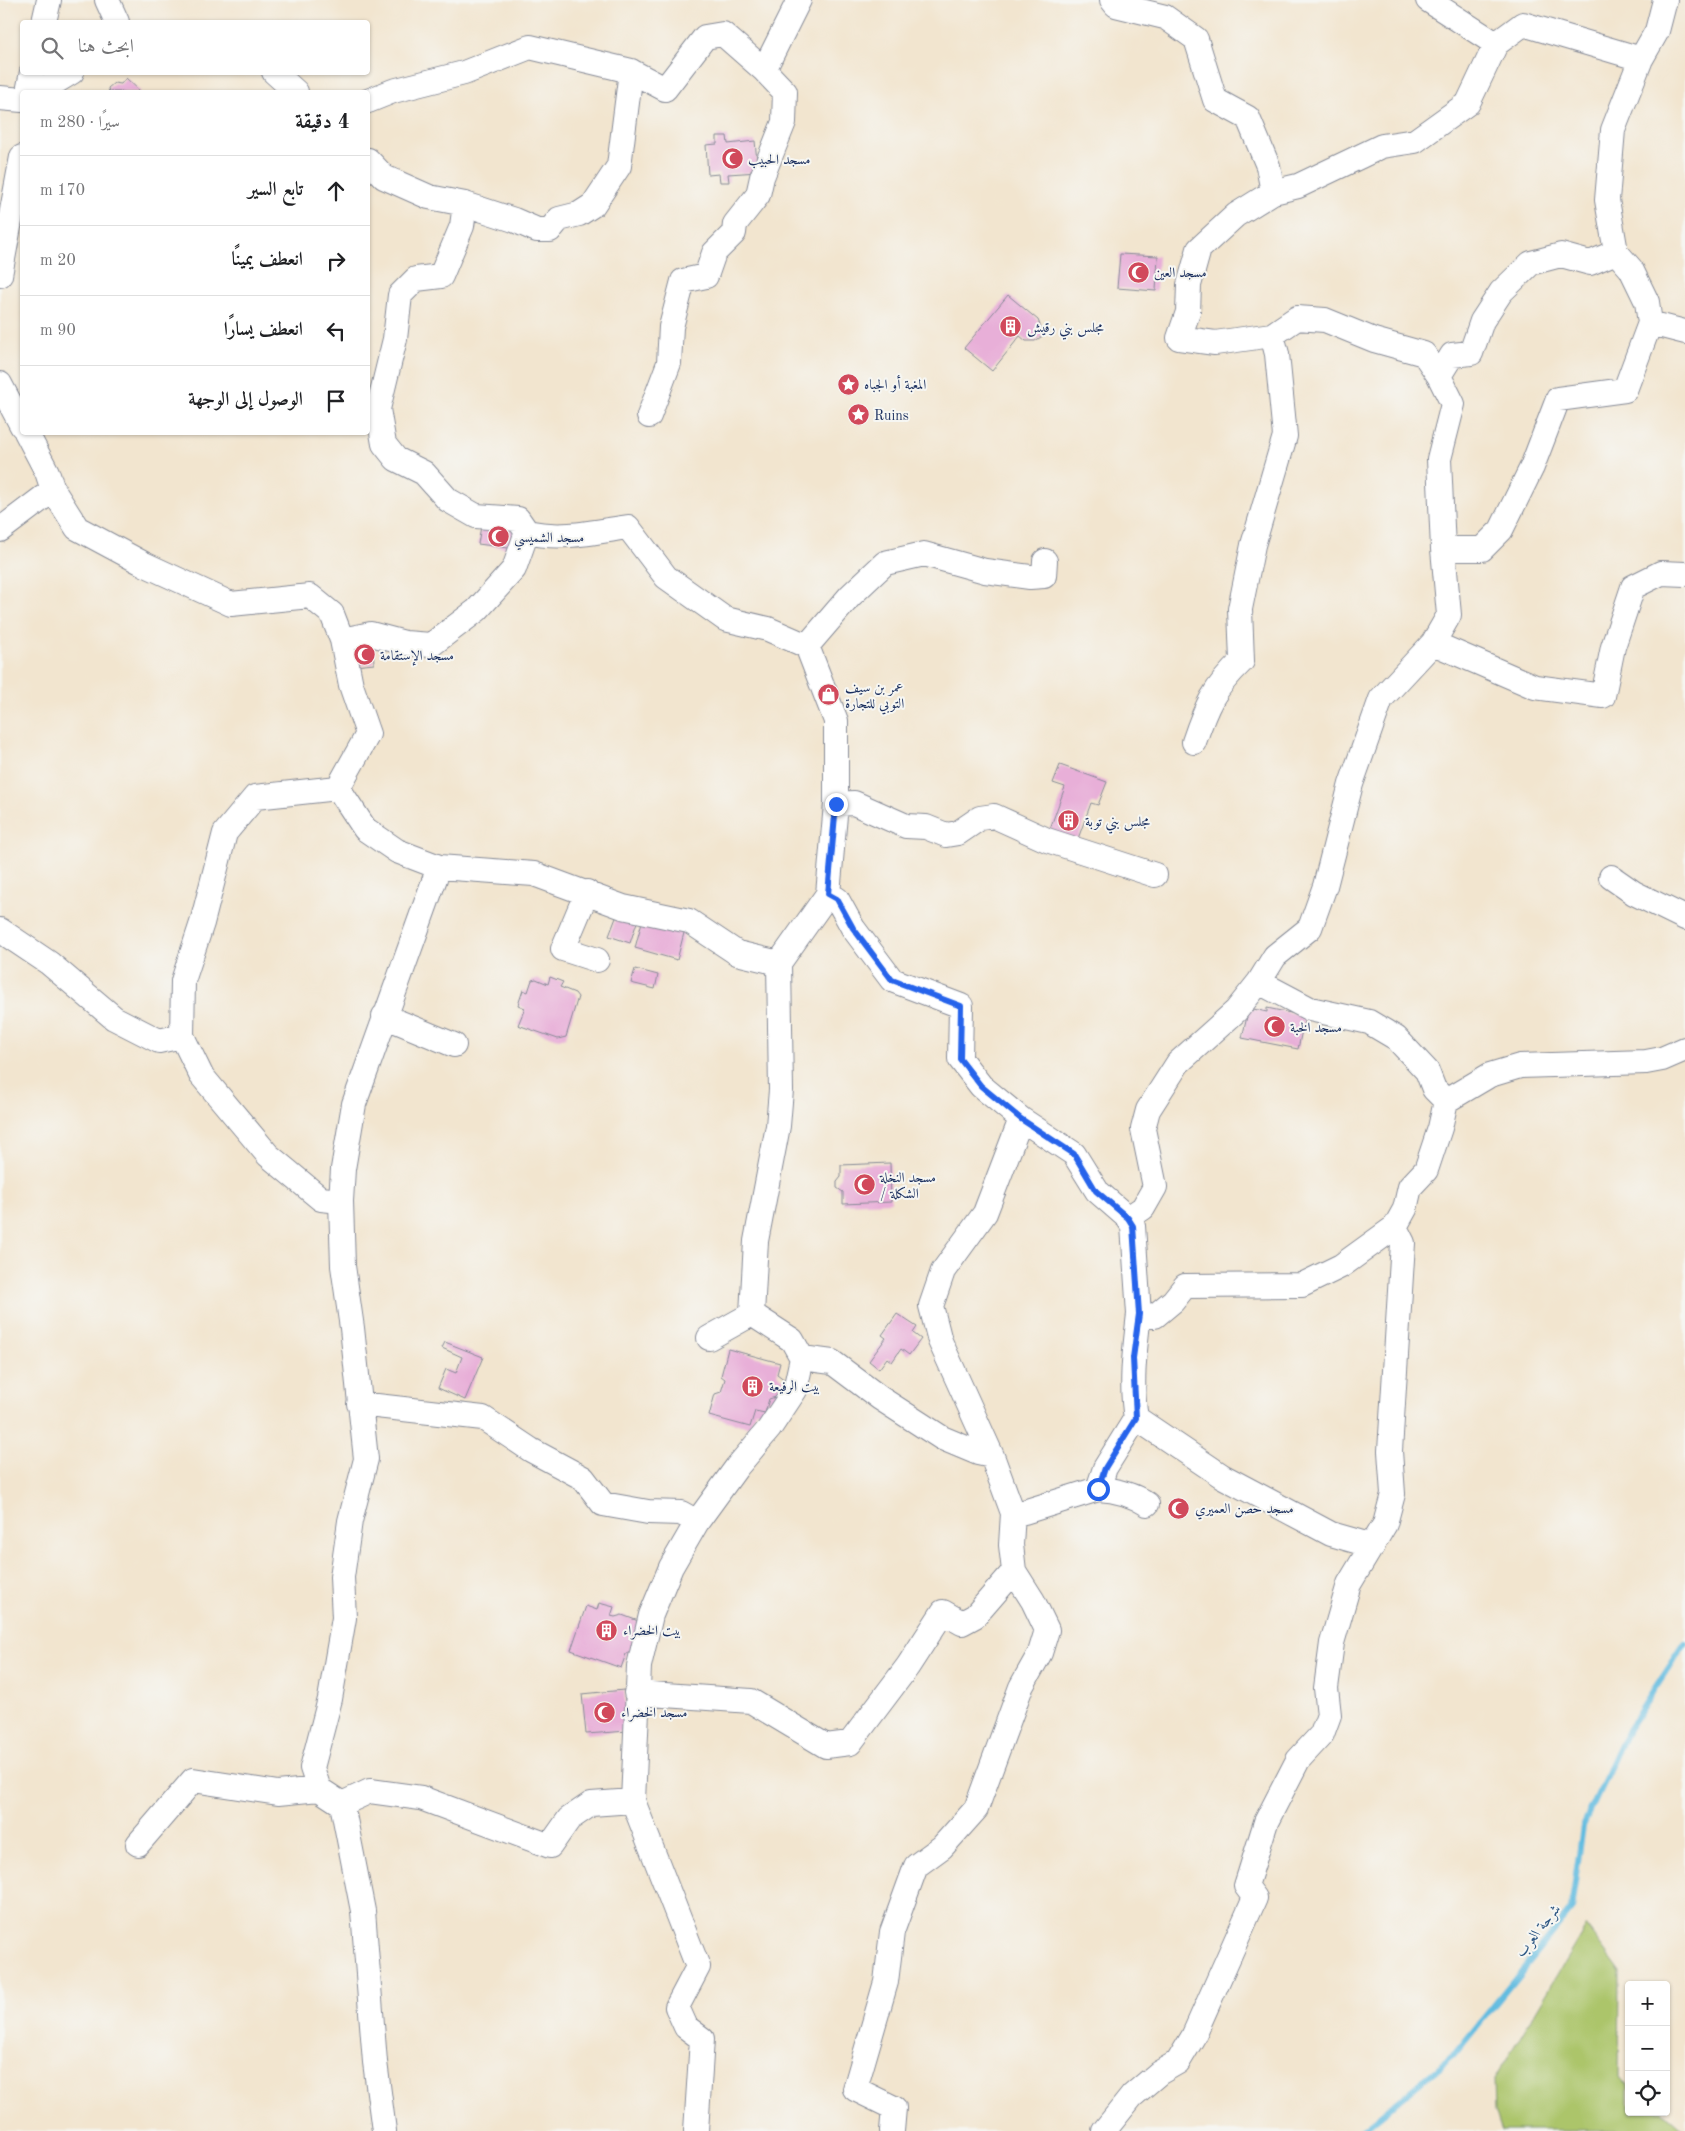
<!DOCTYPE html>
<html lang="ar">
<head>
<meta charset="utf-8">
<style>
	body { margin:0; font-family:"Old Standard TT",Amiri,serif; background:#f2f2f2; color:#202124; direction:rtl }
	.controls { position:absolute; right:15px; bottom:15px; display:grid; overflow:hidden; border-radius:5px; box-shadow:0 1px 4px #0004 }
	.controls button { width:45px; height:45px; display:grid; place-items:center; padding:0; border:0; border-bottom:1px solid #e0e0e0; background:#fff; color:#202124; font:25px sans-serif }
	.stop { position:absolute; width:15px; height:15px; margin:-11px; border:4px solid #2563eb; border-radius:50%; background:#fff }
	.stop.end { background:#2563eb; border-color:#fff; box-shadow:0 1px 5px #0008 }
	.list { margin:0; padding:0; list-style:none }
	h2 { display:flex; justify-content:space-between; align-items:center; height:65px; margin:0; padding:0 20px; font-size:21px }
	h2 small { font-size:16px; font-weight:400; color:#757577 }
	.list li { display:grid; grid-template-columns:32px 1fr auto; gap:15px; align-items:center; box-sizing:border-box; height:70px; padding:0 20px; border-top:1px solid #e0e0e0 }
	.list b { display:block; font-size:19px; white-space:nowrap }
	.list em { font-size:16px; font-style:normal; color:#757577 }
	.icon { flex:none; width:28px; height:28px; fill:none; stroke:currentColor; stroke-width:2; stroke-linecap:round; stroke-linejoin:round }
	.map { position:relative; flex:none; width:1685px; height:2131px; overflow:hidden; direction:ltr }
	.search { position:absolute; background:#fff; box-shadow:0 1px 4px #0004; left:20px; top:20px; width:350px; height:55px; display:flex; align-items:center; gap:12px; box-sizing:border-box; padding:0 18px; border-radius:5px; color:#757577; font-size:19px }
	.panel { position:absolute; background:#fff; box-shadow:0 1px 4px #0004; left:20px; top:90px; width:350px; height:345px; border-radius:5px; direction:rtl }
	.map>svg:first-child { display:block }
</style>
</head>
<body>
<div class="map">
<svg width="1685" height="2131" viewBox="0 0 1685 2131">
	<rect width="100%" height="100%" fill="#f6f6f2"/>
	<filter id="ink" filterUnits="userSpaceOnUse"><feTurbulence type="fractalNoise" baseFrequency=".02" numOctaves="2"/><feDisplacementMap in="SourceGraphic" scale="10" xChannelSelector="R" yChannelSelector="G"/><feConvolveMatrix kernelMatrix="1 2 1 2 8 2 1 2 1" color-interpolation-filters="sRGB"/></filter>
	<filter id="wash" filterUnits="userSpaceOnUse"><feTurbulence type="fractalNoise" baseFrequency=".0096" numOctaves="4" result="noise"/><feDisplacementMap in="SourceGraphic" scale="20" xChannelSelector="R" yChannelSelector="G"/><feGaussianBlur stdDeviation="1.12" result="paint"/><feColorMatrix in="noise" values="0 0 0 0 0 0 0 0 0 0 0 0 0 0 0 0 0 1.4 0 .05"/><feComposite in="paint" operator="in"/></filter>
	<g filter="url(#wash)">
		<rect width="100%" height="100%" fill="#f2e5cf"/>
		<path fill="#acc56b" stroke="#647a64" d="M 1586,1926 L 1620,1972 L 1619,2077 L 1629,2085 L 1629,2112 L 1663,2112 L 1685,2131 L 1502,2131 L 1495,2112 L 1494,2080 Z"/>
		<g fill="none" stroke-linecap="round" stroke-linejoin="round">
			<path stroke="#62bce0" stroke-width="6" d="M 1361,2131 L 1453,2056 L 1571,1910 L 1583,1826 L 1628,1730 L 1685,1643"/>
		</g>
		<g id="blocks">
			<path fill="#e8afd8" d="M 126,78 L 141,92 L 109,92 L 108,88 L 114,83 L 121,84 Z
				M 717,136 L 727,136 L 728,144 L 755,141 L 758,172 L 728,174 L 729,182 L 720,182 L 719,174 L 708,175 L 706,145 L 717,144 Z
				M 1120,254 L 1158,256 L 1156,291 L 1117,288 Z
				M 1008,295 L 1038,320 L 1044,335 L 1035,341 L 1026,341 L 1020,336 L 992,371 L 964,348 Z
				M 481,526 L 518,530 L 516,549 L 478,544 Z
				M 373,645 L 374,664 L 355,666 L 353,647 Z
				M 1060,765 L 1107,782 L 1098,805 L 1091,803 L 1075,847 L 1047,837 L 1065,787 L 1053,783 Z
				M 617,915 L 637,922 L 630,943 L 609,936 Z
				M 643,918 L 685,929 L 677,960 L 635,948 Z
				M 635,969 L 658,975 L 655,989 L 631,983 Z
				M 550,977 L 563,982 L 560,987 L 575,993 L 578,997 L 566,1037 L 558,1039 L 518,1025 L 525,1008 L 518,1005 L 523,990 L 528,992 L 532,980 L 536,979 L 548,984 Z
				M 1249,1008 L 1267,1012 L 1267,1008 L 1305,1016 L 1298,1049 L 1242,1038 Z
				M 890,1163 L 891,1202 L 843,1204 L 843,1192 L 837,1188 L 837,1182 L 841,1177 L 841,1165 Z
				M 897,1314 L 917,1327 L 913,1333 L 921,1339 L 909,1355 L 901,1349 L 892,1362 L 887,1358 L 879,1369 L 869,1361 L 886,1338 L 882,1335 Z
				M 445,1342 L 483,1357 L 465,1400 L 438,1388 L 446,1369 L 456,1373 L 462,1357 L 442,1348 Z
				M 728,1349 L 780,1363 L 777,1374 L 785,1380 L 779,1396 L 769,1399 L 765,1413 L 755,1411 L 750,1427 L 709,1416 L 715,1394 L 721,1392 L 725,1379 L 721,1376 Z
				M 599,1603 L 614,1607 L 611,1616 L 615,1617 L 622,1615 L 641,1622 L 633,1651 L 626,1654 L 621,1668 L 571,1650 L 586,1606 L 597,1610 Z
				M 624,1690 L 628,1731 L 586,1734 L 582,1694 Z"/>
		</g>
	</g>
	<g filter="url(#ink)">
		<use href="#blocks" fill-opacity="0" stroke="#868a96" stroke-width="1"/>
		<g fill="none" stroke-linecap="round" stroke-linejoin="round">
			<defs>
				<path id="minor" d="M 107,0 L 117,22
					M 1112,0 L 1116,5 L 1165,17 L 1196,39 L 1215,100 L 1248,118 L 1268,166 L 1273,192
					M 1428,0 L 1496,44
					M 1665,0 L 1657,31 L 1641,59 L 1613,130 L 1607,200 L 1616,252 L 1631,269 L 1647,302 L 1650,323 L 1685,332
					M 44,22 L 49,0
					M 274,72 L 296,92
					M 28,92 L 32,72
					M 39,92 L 72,72
					M 0,98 L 22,100
					M 368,101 L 393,91 L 464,73 L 530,47 L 631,71 L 665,89 L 705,37 L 723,34 L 764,70
					M 368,160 L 384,177 L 429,197 L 465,204 L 514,220 L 537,230 L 550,230 L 559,219 L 579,214 L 593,205 L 619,166 L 631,71
					M 0,275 L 22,157
					M 1439,376 L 1452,355 L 1471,353 L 1482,321 L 1501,292 L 1531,263 L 1561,255 L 1590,263 L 1616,252
					M 0,384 L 22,426
					M 368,408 L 378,409 L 384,444 L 396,459 L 424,473 L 448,500 L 476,516 L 518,519 L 527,532
					M 378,409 L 395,339 L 400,295 L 416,279 L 441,276 L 462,226 L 465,204
					M 649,416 L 669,363 L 671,327 L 683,281 L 706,276 L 714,253 L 734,233 L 735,224 L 758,195 L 762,177 L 784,122 L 785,92 L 764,70 L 799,0
					M 26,432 L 47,472 L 53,490 L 77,528 L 144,564 L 231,604 L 310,596 L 332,614 L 342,640 L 351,685 L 368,734 L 338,788 L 365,829 L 397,851 L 439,867 L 354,1104 L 343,1169 L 341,1201 L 343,1266 L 352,1328 L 366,1459 L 350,1521 L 342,1577 L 344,1618 L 330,1699 L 312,1768 L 319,1789 L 342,1804 L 363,1911 L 375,2062 L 384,2131
					M 0,530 L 53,490
					M 1443,549 L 1482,549 L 1501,530 L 1532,467 L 1558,399 L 1625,390 L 1650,323
					M 342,640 L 371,634 L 405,643 L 431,645 L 477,610 L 514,569 L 527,532 C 561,540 594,532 628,527 L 666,577 L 725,619 L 768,629 L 807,646 L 836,721 L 836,804 L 828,894 L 779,963
					M 1433,643 L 1535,687 L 1603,696 L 1613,647 L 1633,587 L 1661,573 L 1685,574
					M 807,646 L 850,596 L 885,563 L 924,554 L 985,571 L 1030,577 L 1044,576 L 1045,561
					M 1194,742 C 1206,706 1214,688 1242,661 L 1240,609 L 1253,545 L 1285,436 L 1277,354 L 1272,335 L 1215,343 L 1179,338 L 1188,312 L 1189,285 L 1199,249 L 1236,215 L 1273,192 L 1298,186 L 1382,146 L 1415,141 L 1468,103 L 1496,44 L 1523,24 L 1641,59
					M 338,788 L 255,797 L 225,833 L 202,923 L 183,981 L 182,1036 L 201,1075 L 268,1155 L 321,1199 L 341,1201
					M 836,804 L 854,803 L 906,826 L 926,827 L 946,835 L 958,833 L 980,818 L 994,816 L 1047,840 L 1155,875
					M 439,867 L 534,874 L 623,907 L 689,921 L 737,953 L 779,963 L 781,1090 L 778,1126 L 756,1241 L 752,1314 L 792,1340 L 802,1358 L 795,1390 L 769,1429 L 737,1467 L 697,1522 L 671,1567 L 651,1615 L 639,1666 L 633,1801 L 698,1967 L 677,2007 L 686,2027 L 702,2039 L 696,2131
					M 1611,877 L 1634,893 L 1685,918
					M 587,892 L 563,949 L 597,960
					M 828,894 L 837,899 L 853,928 L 892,980 L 961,1006 L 960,1059 L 981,1086 L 1021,1119 L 1074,1154 L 1097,1191 L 1128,1218 L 1143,1208 L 1155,1187 L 1143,1129 L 1148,1110 L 1178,1063 L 1236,1011 L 1259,982 L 1275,956 L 1310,928 L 1325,886 L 1351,784 L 1381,699 L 1433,643 L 1449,615 L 1443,549 L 1439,459 L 1453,404 L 1439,376 L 1424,354 L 1374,340 L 1325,320 L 1297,318 L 1272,335
					M 0,930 L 49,963 L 114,1018 L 159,1041 L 182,1036
					M 1259,982 L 1310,1009 L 1369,1022 L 1396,1038 L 1427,1071 L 1434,1089 L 1446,1101
					M 384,1016 L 454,1045
					M 1128,1218 L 1133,1226 L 1139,1314 L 1155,1316 L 1173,1301 L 1185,1286 L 1302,1285 L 1341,1266 L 1395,1227
					M 1139,1314 C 1135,1349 1130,1383 1136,1418 L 1222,1476 L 1331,1534 L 1373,1546
					M 709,1338 L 752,1314
					M 802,1358 L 832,1362 L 880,1398 L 942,1438 L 978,1453 L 992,1456
					M 359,1404 L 483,1418 L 531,1450 L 583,1478 L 603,1504 L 648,1512 L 681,1513 L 697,1522
					M 1098,1489 C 1116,1490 1132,1494 1147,1504
					M 1013,1513 L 1024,1512 L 1098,1489 L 1105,1468 L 1136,1418
					M 636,1693 L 751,1701 L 826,1746 L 850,1743 L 908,1666 L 943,1612 L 962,1623 L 975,1616 L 1014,1571
					M 342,1804 L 370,1791 L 421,1798 L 550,1846 L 569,1819 L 591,1804 L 633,1801
					M 138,1844 L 193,1780 L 278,1793 L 319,1789
					M 892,2131 L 894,2108 L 855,2089 L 886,1982 L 892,1932 L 916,1866 L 942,1847 L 976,1809 L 1021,1687 L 1040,1653 L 1047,1630 L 1033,1601 L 1014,1571 L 1011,1545 L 1013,1513 L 992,1456 L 940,1341 L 931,1306 L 943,1271 L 985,1213 L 1021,1119
					M 1104,2131 L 1132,2096 L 1159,2073 L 1178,2062 L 1193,2037 L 1255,1898 L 1246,1886 L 1266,1822 L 1298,1760 L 1322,1734 L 1329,1715 L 1326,1688 L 1332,1643 L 1349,1584 L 1385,1524 L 1393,1494 L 1390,1451 L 1403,1243 L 1395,1227 L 1405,1209 L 1410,1187 L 1426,1170 L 1440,1128 L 1446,1101 L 1490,1075 L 1520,1066 L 1646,1062 L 1662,1059 L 1685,1049"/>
			</defs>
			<use href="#minor" stroke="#868a96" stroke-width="26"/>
			<use href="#minor" stroke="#fff" stroke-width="24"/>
		</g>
	</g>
	<g fill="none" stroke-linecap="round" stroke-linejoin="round" filter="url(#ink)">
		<path stroke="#2563eb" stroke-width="6" d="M 836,804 L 828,894 L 837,899 L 853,928 L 892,980 L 961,1006 L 960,1059 L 981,1086 L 1021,1119 L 1074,1154 L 1096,1191 L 1128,1218 L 1133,1226 L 1139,1314 L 1133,1358 L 1136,1418 L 1105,1468 L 1098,1489"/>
	</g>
	<defs>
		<symbol id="mosque-disc" viewBox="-11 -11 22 22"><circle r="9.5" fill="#d1495b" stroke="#f6f6f2"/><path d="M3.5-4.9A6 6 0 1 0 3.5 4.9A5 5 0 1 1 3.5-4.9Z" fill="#fff"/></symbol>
		<symbol id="building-disc" viewBox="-11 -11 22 22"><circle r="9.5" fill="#d1495b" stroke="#f6f6f2"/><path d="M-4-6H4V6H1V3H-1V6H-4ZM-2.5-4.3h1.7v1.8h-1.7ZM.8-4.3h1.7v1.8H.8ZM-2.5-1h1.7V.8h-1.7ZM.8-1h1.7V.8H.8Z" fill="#fff"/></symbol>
		<symbol id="sight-disc" viewBox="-11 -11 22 22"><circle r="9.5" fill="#d1495b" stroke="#f6f6f2"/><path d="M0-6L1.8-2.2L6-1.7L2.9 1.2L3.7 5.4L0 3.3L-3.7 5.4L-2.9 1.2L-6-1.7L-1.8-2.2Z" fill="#fff"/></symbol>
		<symbol id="shop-disc" viewBox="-11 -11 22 22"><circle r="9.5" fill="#d1495b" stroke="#f6f6f2"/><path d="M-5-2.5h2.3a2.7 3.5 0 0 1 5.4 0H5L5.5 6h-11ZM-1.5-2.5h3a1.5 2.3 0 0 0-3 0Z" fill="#fff"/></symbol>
	</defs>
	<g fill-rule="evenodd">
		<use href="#mosque-disc" x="720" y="146" width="25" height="25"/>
		<use href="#mosque-disc" x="1126" y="260" width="25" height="25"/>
		<use href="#building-disc" x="998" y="314" width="25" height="25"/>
		<use href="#sight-disc" x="836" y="372" width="25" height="25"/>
		<use href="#sight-disc" x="846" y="402" width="25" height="25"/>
		<use href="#mosque-disc" x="486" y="524" width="25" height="25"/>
		<use href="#mosque-disc" x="352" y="642" width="25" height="25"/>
		<use href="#shop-disc" x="816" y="682" width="25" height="25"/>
		<use href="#building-disc" x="1056" y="808" width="25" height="25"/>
		<use href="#mosque-disc" x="1262" y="1014" width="25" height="25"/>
		<use href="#mosque-disc" x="852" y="1172" width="25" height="25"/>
		<use href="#building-disc" x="740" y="1374" width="25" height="25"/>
		<use href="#mosque-disc" x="1166" y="1496" width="25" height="25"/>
		<use href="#building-disc" x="594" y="1618" width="25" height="25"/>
		<use href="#mosque-disc" x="592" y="1700" width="25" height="25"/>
	</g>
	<g text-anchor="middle" stroke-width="4" stroke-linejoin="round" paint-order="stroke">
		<g font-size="14" fill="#1b2f5e" stroke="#f6f6f2" text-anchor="start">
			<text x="748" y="164">مسجد الحبيب</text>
			<text x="1154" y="277">مسجد العين</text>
			<text x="1027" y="332">مجلس بني رقيش</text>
			<text x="864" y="389">المغبة أو الجباه</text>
			<text x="874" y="420">Ruins</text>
			<text x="514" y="542">مسجد الشميسي</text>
			<text x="380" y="660">مسجد الإستقامة</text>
			<text x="845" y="692">عمر بن سيف<tspan x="845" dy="16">التوبي للتجارة</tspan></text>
			<text x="1085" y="826">مجلس بني توبة</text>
			<text x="1290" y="1032">مسجد الخبة</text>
			<text x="880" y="1182">مسجد النخلة<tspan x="880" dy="16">/ الشكلة</tspan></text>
			<text x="769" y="1391">بيت الرفيعة</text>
			<text x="1195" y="1513">مسجد حصن العميري</text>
			<text x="623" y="1635">بيت الخضراء</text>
			<text x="621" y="1717">مسجد الخضراء</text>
		</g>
		<g font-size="15" font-style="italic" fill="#305985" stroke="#f6f6f2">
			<text transform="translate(1538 1930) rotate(-52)" y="5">شرجة العرب</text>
		</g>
	</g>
</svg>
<div class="controls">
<button>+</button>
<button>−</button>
<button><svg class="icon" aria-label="locate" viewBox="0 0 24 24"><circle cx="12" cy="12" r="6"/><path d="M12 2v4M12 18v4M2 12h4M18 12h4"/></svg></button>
</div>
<div class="stop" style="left:1098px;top:1489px"></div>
<div class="stop end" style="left:836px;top:804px"></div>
<div class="search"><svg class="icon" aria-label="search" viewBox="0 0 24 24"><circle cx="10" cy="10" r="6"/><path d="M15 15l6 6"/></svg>ابحث هنا</div>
<section class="panel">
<h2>4 دقيقة<small>سيرًا · 280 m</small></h2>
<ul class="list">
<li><svg class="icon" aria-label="ahead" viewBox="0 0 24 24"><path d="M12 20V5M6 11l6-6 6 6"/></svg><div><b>تابع السير</b></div><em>170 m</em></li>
<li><svg class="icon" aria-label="right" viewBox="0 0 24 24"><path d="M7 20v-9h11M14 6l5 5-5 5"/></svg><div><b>انعطف يمينًا</b></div><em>20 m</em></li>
<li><svg class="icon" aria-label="left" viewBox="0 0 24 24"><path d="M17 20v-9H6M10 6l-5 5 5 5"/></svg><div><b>انعطف يسارًا</b></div><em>90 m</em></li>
<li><svg class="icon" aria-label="arrive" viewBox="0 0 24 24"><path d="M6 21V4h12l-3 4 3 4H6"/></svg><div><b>الوصول إلى الوجهة</b></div></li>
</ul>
</section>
</div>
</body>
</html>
